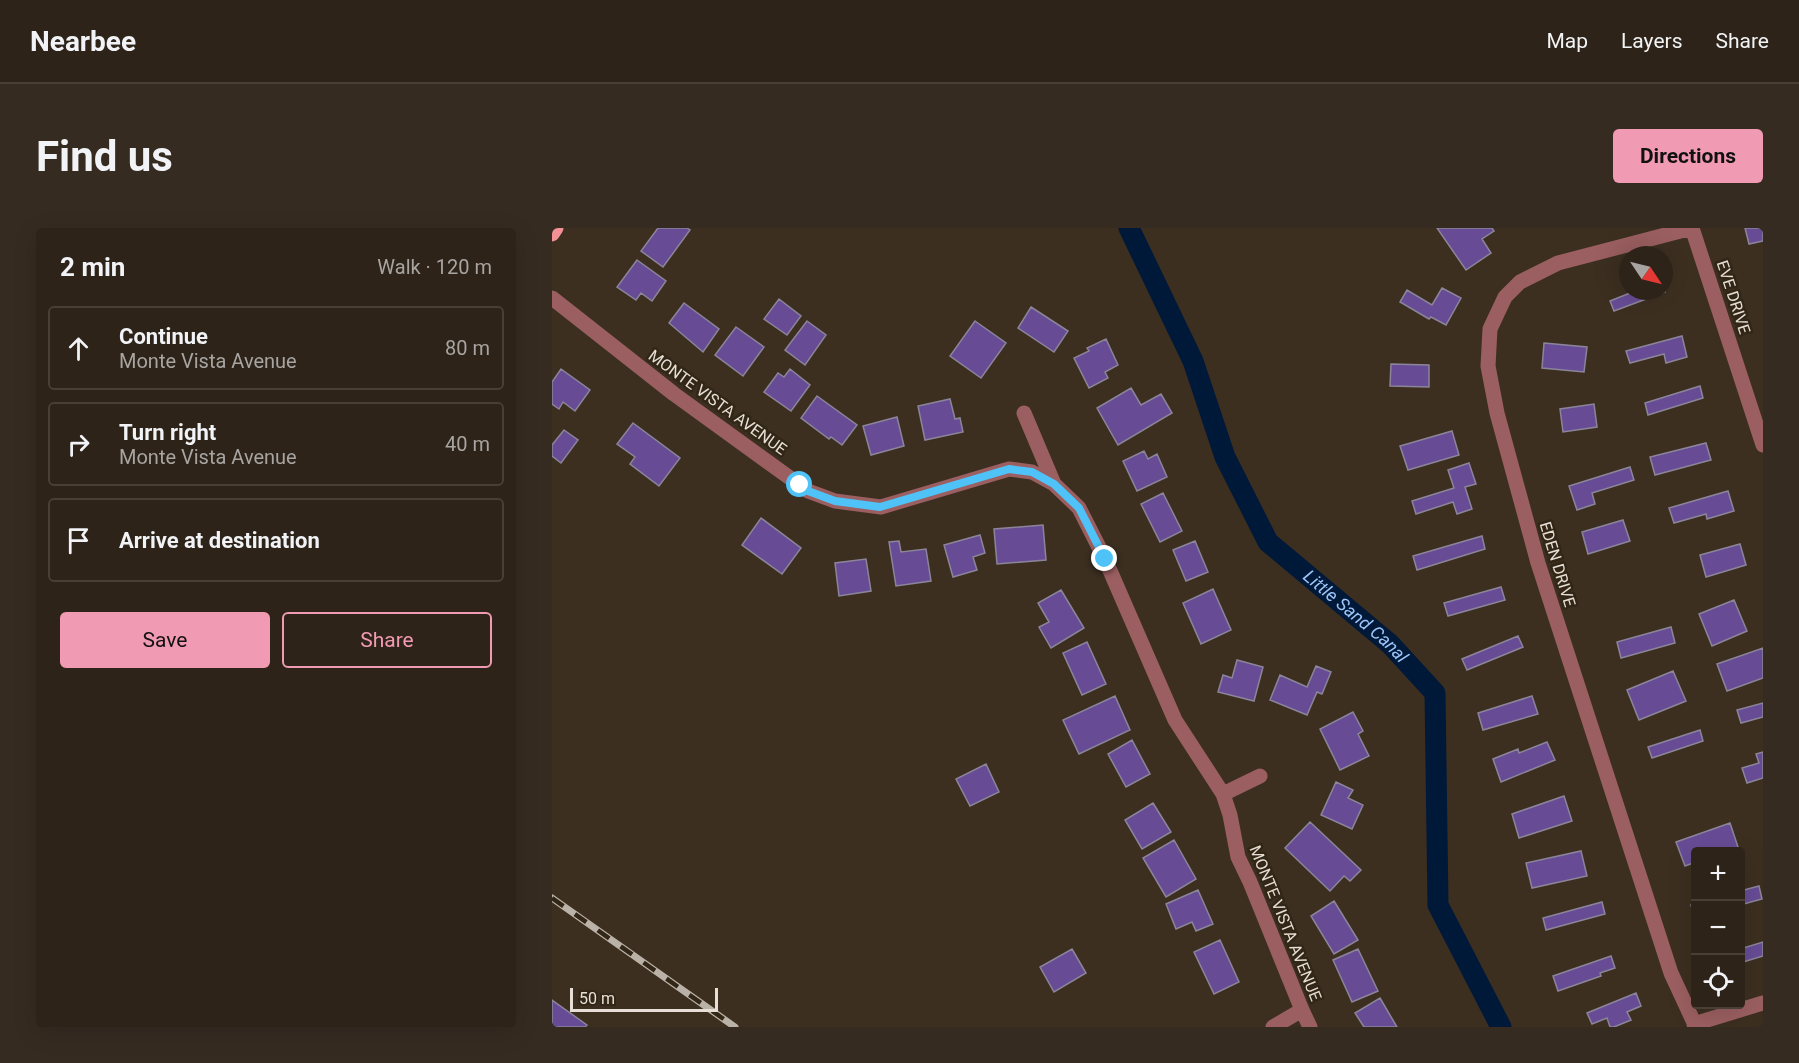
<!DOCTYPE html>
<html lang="en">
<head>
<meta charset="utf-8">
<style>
	body { margin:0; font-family:Roboto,sans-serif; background:#352b21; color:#f1f3f6 }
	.controls { position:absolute; right:18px; bottom:18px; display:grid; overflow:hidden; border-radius:6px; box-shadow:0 6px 24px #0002 }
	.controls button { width:54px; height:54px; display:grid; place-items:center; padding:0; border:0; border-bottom:2px solid #484037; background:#2d2318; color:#f1f3f6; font:30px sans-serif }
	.compass { position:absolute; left:1067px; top:18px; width:54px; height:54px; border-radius:50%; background:#2d2318; box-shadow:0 6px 24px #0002; rotate:125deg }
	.scale { position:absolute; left:18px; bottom:15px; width:148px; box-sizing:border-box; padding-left:6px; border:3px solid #e7dfd5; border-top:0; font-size:16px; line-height:21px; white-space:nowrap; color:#e7dfd5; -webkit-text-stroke:4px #322616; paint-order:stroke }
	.stop { position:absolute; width:18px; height:18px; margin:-14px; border:4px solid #4fc3f7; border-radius:50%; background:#fff }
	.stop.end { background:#4fc3f7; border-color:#fff; box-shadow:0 2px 6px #0008 }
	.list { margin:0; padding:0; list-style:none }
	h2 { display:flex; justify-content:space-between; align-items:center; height:78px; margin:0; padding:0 24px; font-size:26px }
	h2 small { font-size:20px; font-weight:400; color:#a7a4a2 }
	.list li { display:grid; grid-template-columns:39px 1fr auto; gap:18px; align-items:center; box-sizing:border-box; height:84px; margin:0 12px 12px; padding:0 12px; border:2px solid #484037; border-radius:6px }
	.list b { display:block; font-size:22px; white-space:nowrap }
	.list p { margin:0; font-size:20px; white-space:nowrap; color:#a7a4a2 }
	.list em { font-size:20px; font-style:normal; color:#a7a4a2 }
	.actions { display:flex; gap:12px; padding:18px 24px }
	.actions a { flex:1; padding:14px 0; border:2px solid #f19ab3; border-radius:6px; text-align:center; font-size:21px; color:#f19ab3 }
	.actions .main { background:#f19ab3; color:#111 }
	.icon { flex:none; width:33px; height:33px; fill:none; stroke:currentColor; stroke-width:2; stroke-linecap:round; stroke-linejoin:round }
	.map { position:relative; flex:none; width:1211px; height:799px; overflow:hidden; border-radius:6px }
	header { display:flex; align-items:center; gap:36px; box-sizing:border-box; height:84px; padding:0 30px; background:#2d2318; border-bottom:2px solid #484037 }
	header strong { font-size:28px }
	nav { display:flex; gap:33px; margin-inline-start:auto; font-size:21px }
	.intro { display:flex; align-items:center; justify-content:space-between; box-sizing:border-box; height:144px; padding:0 36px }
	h1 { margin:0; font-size:42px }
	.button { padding:15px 27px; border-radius:6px; background:#f19ab3; color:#111; font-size:21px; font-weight:700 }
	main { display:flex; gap:36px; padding:0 36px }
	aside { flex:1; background:#2d2318; border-radius:6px; box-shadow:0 6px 24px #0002 }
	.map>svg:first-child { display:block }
</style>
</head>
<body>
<header>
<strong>Nearbee</strong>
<nav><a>Map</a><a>Layers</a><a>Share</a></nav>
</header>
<div class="intro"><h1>Find us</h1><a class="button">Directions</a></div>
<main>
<aside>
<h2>2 min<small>Walk · 120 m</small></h2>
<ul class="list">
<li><svg class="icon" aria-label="ahead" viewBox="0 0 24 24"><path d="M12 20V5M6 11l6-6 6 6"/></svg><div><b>Continue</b><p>Monte Vista Avenue</p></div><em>80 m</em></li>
<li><svg class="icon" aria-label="right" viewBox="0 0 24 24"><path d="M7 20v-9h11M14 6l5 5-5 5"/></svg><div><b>Turn right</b><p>Monte Vista Avenue</p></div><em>40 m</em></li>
<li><svg class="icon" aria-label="arrive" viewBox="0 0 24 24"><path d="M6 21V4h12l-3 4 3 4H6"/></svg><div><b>Arrive at destination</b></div></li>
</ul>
<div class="actions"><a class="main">Save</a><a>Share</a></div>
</aside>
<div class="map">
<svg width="1211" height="799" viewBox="0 0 1211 799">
	<rect width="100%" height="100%" fill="#3c2f20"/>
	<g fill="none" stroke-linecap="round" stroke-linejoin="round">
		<path stroke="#011939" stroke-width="21" id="s1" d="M 577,0 L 641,133 L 673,229 L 716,314 L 838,416 L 883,465 L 886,677 L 949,799"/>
	</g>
	<path fill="#674c95" stroke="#8c859a" stroke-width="1.5" d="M 106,0 L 135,0 L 138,2 L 111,39 L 89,23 Z
		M 885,0 L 940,0 L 942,3 L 930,11 L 939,25 L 914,42 Z
		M 1193,0 L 1211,0 L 1211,13 L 1197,16 Z
		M 85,32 L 114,53 L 100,73 L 89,65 L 84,72 L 65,59 Z
		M 890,60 L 909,70 L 894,97 L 879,89 L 877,91 L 848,74 L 855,62 L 880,77 Z
		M 1112,61 L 1113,64 L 1062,83 L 1058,73 L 1083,63 L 1112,63 Z
		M 227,71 L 249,88 L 235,107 L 212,91 Z
		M 132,75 L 167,101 L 151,124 L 117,95 Z
		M 479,79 L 516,103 L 502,124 L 466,100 Z
		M 255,93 L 274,107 L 253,137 L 233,122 Z
		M 423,93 L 454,115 L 429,150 L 398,128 Z
		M 184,99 L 212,119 L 191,148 L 163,127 Z
		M 1130,108 L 1135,129 L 1114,135 L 1112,126 L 1078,135 L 1074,123 Z
		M 554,111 L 566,137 L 553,144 L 556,150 L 537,160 L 522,130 L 537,123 L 535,120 Z
		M 992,115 L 1035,119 L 1032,144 L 990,140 Z
		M 839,136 L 877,137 L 877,159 L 838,158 Z
		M 9,141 L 38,162 L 23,183 L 11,174 L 7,181 L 0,176 L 0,154 Z
		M 238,141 L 258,157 L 239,183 L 212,164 L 226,145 L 232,149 Z
		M 1148,158 L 1151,170 L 1096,187 L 1093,175 Z
		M 579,160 L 589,177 L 609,166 L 620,185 L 566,217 L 545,180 Z
		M 265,168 L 305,197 L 290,217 L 279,209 L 277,211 L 249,190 Z
		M 398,171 L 403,191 L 408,190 L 411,204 L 373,212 L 366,178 Z
		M 1042,176 L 1045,199 L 1011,204 L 1008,181 Z
		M 345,189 L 352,218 L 319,227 L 311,198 Z
		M 81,195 L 128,230 L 107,258 L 78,236 L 83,229 L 65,216 Z
		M 12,202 L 26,212 L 9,235 L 0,228 L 0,217 Z
		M 900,203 L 907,227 L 856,242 L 848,218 Z
		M 1154,215 L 1159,232 L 1103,247 L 1098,229 Z
		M 592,223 L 596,231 L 605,226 L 615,249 L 585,263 L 571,233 Z
		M 917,235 L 924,256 L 913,259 L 920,281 L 905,286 L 901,274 L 864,286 L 860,273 L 902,260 L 896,242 Z
		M 1078,239 L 1082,252 L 1040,265 L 1043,276 L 1025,282 L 1017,258 Z
		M 1176,263 L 1182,283 L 1155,291 L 1154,286 L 1122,295 L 1117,280 Z
		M 611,265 L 630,303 L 608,314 L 589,276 Z
		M 209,290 L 249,320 L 230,346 L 190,317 Z
		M 1071,292 L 1078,313 L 1036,326 L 1030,304 Z
		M 491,297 L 494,332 L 445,336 L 442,301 Z
		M 428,307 L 433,325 L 421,329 L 425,342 L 401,349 L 392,317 Z
		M 930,308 L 933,321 L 865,342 L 861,328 Z
		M 347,313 L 349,324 L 374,321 L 379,353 L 344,358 L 337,314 Z
		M 643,313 L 656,344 L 634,353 L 621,322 Z
		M 1188,316 L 1194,337 L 1154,349 L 1148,327 Z
		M 314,331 L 319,363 L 287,368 L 283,335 Z
		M 949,359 L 953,372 L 896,388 L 892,375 Z
		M 661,361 L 679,402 L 649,416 L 631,375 Z
		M 509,362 L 532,400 L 499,420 L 487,399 L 497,394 L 486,375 Z
		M 1182,372 L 1195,403 L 1160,418 L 1147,386 Z
		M 1119,399 L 1123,415 L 1069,430 L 1065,414 Z
		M 966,408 L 971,419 L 915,442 L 910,431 Z
		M 535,414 L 554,456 L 530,467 L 511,425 Z
		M 1211,420 L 1211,450 L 1175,463 L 1165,436 Z
		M 685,432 L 711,439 L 702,473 L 666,464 L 671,447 L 680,450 Z
		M 764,438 L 779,444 L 770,466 L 765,464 L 755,487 L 718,472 L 728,447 L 755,459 Z
		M 1121,443 L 1134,473 L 1087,492 L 1075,462 Z
		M 563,468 L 578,502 L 527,526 L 511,492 Z
		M 980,468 L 986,486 L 931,502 L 926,485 Z
		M 1211,475 L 1211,489 L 1189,495 L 1185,482 Z
		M 801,484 L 811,503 L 806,506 L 817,528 L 788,542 L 768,501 Z
		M 1148,502 L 1151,513 L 1100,530 L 1096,519 Z
		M 580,512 L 598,546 L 574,559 L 556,526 Z
		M 995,514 L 1003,532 L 949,554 L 941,531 L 966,521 L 967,525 Z
		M 1211,524 L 1211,550 L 1195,555 L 1190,540 L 1207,535 L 1204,526 Z
		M 434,536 L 447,564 L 418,578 L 404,551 Z
		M 784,554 L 801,562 L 796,570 L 811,577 L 800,601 L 769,587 Z
		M 1012,568 L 1020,593 L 967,610 L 960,586 Z
		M 601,575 L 619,604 L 590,621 L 573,592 Z
		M 758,594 L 809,642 L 798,653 L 792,648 L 778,663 L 733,620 Z
		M 1178,595 L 1186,619 L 1173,624 L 1144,624 L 1144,634 L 1133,638 L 1124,614 Z
		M 622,612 L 644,651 L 614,669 L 591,630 Z
		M 1029,623 L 1035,648 L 980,660 L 974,635 Z
		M 1207,658 L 1210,671 L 1188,677 L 1188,663 Z
		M 646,662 L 661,696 L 644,703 L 640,694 L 624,701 L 614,676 Z
		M 782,673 L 806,712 L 782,726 L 759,688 Z
		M 1050,674 L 1053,686 L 994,702 L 991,690 Z
		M 1144,676 L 1144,693 L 1139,677 Z
		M 668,712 L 687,754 L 662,766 L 642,724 Z
		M 1211,714 L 1211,728 L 1188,735 L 1188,721 Z
		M 520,721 L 534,745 L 502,764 L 488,739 Z
		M 806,721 L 826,763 L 800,774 L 781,732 Z
		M 1059,728 L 1063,740 L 1048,745 L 1049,748 L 1006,763 L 1001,748 Z
		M 1084,765 L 1089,778 L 1075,784 L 1079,792 L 1062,799 L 1058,799 L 1055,790 L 1040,796 L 1035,785 Z
		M 828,770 L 845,799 L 812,799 L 803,785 Z
		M 0,772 L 35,797 L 33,799 L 0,799 Z"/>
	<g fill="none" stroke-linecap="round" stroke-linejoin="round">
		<path stroke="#9b5f61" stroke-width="15" d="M 1140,0 L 1006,35 L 968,54 L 953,69 L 938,101 L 936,138 L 945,185 L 986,335 L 1119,745 L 1144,799
			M 1140,0 L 1211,217
			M 0,70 L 122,166 L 256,263 L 283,273 L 329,279 L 457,241 L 480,244 L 502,256 L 527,280 L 553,331 L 623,492 L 671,566 L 678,587 L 686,629 L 698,654 L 750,782 L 758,799
			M 472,185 L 502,256
			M 671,566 L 708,548
			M 1142,796 L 1211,775
			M 721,799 L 750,782"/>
		<path stroke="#f49196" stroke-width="15" d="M 0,6 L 4,0"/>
		<defs>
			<path id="rail" d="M 0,670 L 183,799"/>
		</defs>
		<use href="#rail" stroke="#bbb2a7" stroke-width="7"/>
		<use href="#rail" stroke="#322616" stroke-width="4.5" stroke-dasharray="14" stroke-linecap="butt"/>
	</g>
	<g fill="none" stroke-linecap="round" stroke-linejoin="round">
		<path stroke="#4fc3f7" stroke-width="8" d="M 248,257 L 256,263 L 283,273 L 328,279 L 457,241 L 480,244 L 502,256 L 527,280 L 553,331"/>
	</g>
	<g text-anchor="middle" stroke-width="5" stroke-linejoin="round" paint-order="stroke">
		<g font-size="16" fill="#e7dfd5" stroke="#322616">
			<text transform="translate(1182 69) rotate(72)" y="6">EVE DRIVE</text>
			<text transform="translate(166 174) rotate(36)" y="6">MONTE VISTA AVENUE</text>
			<text transform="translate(1006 336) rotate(73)" y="6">EDEN DRIVE</text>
			<text transform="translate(734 695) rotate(68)" y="6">MONTE VISTA AVENUE</text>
		</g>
		<g font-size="18" font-style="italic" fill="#9cc5fa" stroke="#322616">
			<text dy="6" stroke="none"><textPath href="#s1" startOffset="459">Little Sand Canal</textPath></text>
		</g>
	</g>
</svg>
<div class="controls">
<button>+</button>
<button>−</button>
<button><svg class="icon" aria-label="locate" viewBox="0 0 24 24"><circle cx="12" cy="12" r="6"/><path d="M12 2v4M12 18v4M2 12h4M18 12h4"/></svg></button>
</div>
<svg class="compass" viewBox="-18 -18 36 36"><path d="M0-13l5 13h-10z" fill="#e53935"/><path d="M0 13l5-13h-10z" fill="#a7a4a2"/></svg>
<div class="scale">50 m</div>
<div class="stop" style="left:248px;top:257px"></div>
<div class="stop end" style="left:553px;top:331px"></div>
</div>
</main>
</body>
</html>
